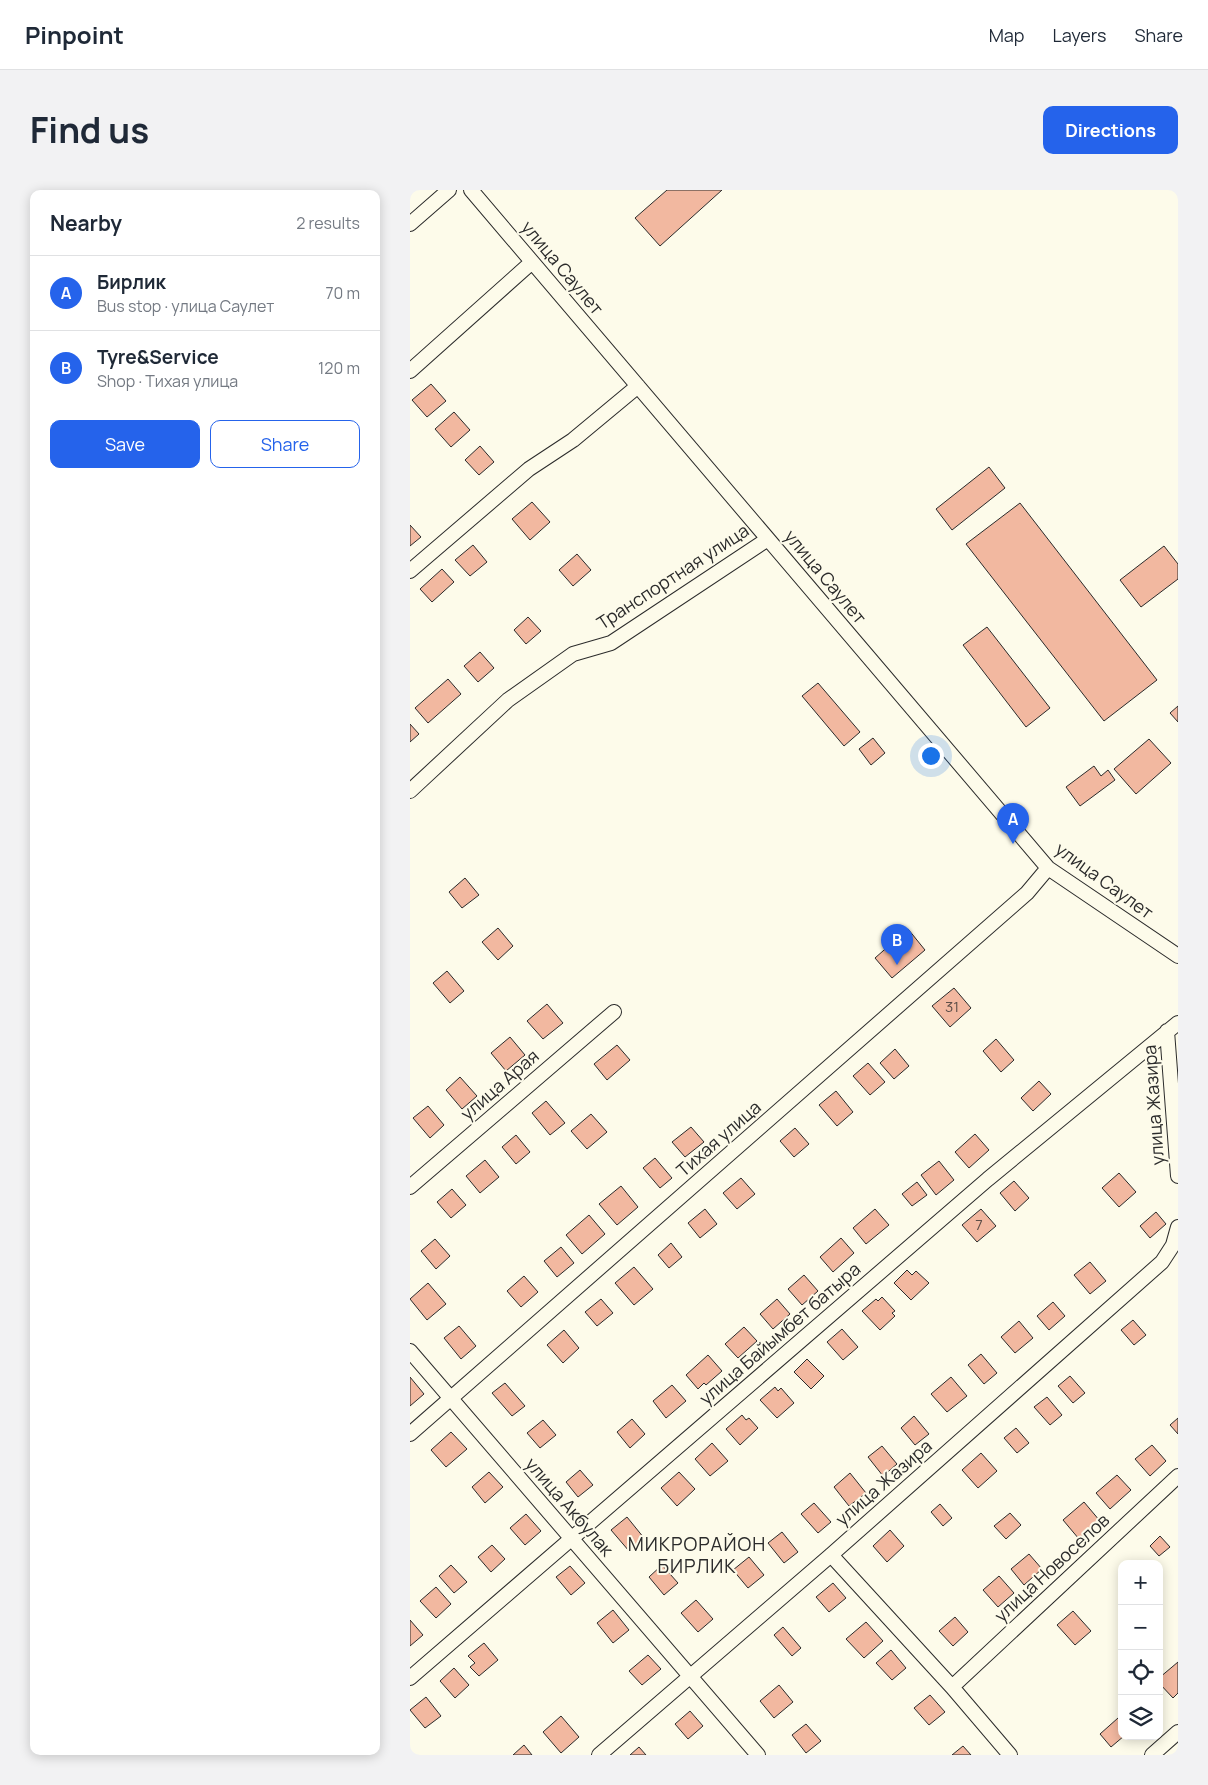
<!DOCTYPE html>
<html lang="en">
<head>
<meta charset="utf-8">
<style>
	body { margin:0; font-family:Manrope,sans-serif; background:#f2f2f3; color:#1f2937 }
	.controls { position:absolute; right:15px; bottom:15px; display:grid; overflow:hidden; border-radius:10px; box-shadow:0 2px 12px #0003 }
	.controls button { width:45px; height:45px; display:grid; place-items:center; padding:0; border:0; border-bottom:1px solid #e0e1e3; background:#fff; color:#1f2937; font:25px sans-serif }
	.you { position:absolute; left:520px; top:565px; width:18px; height:18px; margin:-12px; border:4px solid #fff; border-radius:50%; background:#1a73e8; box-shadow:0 0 0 8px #1a73e833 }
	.badge { display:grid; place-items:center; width:32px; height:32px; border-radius:50%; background:#2563eb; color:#fff; font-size:16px; font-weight:700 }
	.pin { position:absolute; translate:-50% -41px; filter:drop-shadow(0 1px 2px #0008) }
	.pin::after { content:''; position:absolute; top:26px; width:18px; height:15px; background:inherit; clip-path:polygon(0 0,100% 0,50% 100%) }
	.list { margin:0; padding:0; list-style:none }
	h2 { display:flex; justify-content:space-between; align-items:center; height:65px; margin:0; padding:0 20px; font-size:21px }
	h2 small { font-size:16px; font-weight:400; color:#747a83 }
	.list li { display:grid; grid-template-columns:32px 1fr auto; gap:15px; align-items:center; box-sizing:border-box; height:75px; padding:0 20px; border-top:1px solid #e0e1e3 }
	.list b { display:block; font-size:19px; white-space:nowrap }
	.list p { margin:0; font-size:16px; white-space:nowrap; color:#747a83 }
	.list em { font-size:16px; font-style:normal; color:#747a83 }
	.actions { display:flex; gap:10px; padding:15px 20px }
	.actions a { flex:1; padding:11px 0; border:1px solid #2563eb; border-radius:10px; text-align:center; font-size:18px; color:#2563eb }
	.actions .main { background:#2563eb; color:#fff }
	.icon { flex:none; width:28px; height:28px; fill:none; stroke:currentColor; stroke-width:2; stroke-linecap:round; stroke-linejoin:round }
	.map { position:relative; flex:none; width:768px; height:1565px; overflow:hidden; border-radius:10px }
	header { display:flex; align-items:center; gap:30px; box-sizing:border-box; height:70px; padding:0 25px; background:#fff; border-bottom:1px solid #e0e1e3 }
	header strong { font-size:24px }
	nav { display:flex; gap:28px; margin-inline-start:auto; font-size:18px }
	.intro { display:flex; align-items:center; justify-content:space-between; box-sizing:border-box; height:120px; padding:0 30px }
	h1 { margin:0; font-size:35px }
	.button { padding:12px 22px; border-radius:10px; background:#2563eb; color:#fff; font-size:18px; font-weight:700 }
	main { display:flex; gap:30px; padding:0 30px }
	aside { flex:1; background:#fff; border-radius:10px; box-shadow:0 2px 12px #0003 }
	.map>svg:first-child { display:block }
</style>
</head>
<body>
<header>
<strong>Pinpoint</strong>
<nav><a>Map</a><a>Layers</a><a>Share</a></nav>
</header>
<div class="intro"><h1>Find us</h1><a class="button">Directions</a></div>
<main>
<aside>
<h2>Nearby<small>2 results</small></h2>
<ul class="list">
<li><span class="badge">A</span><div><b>Бирлик</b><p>Bus stop · улица Саулет</p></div><em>70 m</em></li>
<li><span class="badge">B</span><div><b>Tyre&amp;Service</b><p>Shop · Тихая улица</p></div><em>120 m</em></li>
</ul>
<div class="actions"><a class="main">Save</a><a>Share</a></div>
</aside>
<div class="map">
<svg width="768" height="1565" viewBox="0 0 768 1565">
	<rect width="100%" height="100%" fill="#fdfbea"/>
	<path fill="#f2b8a0" stroke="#2b2b2b" d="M 257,0 L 312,0 L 250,56 L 225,28 Z
		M 21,194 L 36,211 L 17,227 L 2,210 Z
		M 44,222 L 60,240 L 41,257 L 25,239 Z
		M 70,256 L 84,272 L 69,285 L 55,270 Z
		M 579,277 L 595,298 L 542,340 L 526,319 Z
		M 122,312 L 140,332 L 120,350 L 102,329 Z
		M 610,313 L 747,490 L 694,531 L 556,354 Z
		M 0,335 L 11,347 L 0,356 Z
		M 63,355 L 77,372 L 60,386 L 45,370 Z
		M 754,356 L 768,374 L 768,389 L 731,417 L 710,390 Z
		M 167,364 L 181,380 L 163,396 L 149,380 Z
		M 32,379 L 44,392 L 22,412 L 10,399 Z
		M 118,427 L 131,441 L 116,454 L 104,440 Z
		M 577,437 L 640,518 L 616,537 L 553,455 Z
		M 70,462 L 84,478 L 68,492 L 54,476 Z
		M 38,489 L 51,504 L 18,533 L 5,518 Z
		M 408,493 L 450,542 L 434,556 L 392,506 Z
		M 768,516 L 768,532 L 760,523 Z
		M 0,534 L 9,544 L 0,552 Z
		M 463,548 L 475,563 L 461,575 L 449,559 Z
		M 739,549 L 761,573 L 726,604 L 704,579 Z
		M 684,576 L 691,586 L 698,580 L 705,590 L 670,616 L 656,597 Z
		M 55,688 L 69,705 L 52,718 L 39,702 Z
		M 88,738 L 103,756 L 88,770 L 72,752 Z
		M 498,739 L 515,760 L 482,788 L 465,768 Z
		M 37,781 L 54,801 L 40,813 L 23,793 Z
		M 544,798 L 561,818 L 540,837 L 522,816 Z
		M 137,814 L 153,833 L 133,849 L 117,831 Z
		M 100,847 L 115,865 L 96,881 L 81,863 Z
		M 586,849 L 604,870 L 591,882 L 573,861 Z
		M 207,855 L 220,870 L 197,890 L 184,874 Z
		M 485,859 L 499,876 L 484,889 L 470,873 Z
		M 458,873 L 475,892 L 460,905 L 443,886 Z
		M 50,887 L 67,906 L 52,919 L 36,900 Z
		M 629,891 L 641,904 L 623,921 L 611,908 Z
		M 426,901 L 443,922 L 427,936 L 409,915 Z
		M 136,911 L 155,933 L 140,945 L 122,923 Z
		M 18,916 L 34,935 L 20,948 L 3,928 Z
		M 181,924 L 197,942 L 177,959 L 161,941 Z
		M 281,937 L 294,952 L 275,967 L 262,952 Z
		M 385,938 L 399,954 L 384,967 L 370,951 Z
		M 565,944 L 579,960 L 559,978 L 545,962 Z
		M 106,945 L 120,962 L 106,974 L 92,957 Z
		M 245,968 L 262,988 L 250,998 L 233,978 Z
		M 75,970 L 89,987 L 70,1003 L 56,986 Z
		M 529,971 L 544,990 L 526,1005 L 511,985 Z
		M 709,983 L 726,1002 L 709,1017 L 692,998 Z
		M 331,988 L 345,1004 L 327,1019 L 313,1003 Z
		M 604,991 L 619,1008 L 605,1021 L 590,1003 Z
		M 507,992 L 517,1005 L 502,1016 L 492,1004 Z
		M 211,996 L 228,1017 L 207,1035 L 189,1014 Z
		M 42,999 L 56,1015 L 41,1028 L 27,1012 Z
		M 295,1019 L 307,1034 L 290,1048 L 278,1033 Z
		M 465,1019 L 479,1035 L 456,1054 L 443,1038 Z
		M 571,1019 L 586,1036 L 567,1052 L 552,1035 Z
		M 746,1022 L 756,1034 L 740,1048 L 730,1036 Z
		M 179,1025 L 195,1044 L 172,1064 L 156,1045 Z
		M 431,1048 L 444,1063 L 423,1082 L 410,1067 Z
		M 25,1049 L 40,1066 L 26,1079 L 11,1061 Z
		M 261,1053 L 272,1067 L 259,1078 L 248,1065 Z
		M 151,1057 L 164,1073 L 147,1087 L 134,1071 Z
		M 680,1072 L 696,1091 L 680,1104 L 664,1085 Z
		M 224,1077 L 243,1099 L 224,1115 L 205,1093 Z
		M 497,1080 L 502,1085 L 506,1081 L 519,1093 L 501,1110 L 484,1093 Z
		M 394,1085 L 408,1101 L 392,1115 L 378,1099 Z
		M 114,1086 L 128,1102 L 111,1117 L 97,1101 Z
		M 18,1093 L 36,1114 L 17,1130 L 0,1109 Z
		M 472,1107 L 485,1121 L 482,1123 L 485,1126 L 470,1140 L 452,1121 L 466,1109 L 468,1111 Z
		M 191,1109 L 203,1123 L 187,1136 L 175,1122 Z
		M 367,1109 L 380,1124 L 363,1139 L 350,1124 Z
		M 643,1112 L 655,1126 L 639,1140 L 627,1126 Z
		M 723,1130 L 736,1145 L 724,1155 L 711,1140 Z
		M 609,1131 L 623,1148 L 605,1163 L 591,1147 Z
		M 49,1136 L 66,1156 L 51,1169 L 34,1148 Z
		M 334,1137 L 347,1151 L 328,1168 L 315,1154 Z
		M 432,1139 L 448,1157 L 433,1170 L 417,1152 Z
		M 154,1140 L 169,1158 L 153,1173 L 137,1155 Z
		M 571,1164 L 587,1183 L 574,1194 L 558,1175 Z
		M 298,1165 L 312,1181 L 296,1195 L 294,1193 L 288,1199 L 276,1185 Z
		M 397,1169 L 414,1186 L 401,1199 L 384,1182 Z
		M 660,1186 L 675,1203 L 663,1213 L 648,1196 Z
		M 0,1187 L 14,1204 L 0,1216 Z
		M 541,1187 L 557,1206 L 537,1222 L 521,1204 Z
		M 95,1193 L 115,1216 L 102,1226 L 82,1203 Z
		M 262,1195 L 276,1211 L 256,1228 L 243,1211 Z
		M 365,1197 L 368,1201 L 371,1198 L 384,1213 L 367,1228 L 350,1210 Z
		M 637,1207 L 652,1225 L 640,1235 L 624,1217 Z
		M 332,1225 L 336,1230 L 339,1228 L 348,1238 L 330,1255 L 316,1239 Z
		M 504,1226 L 519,1244 L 505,1255 L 491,1238 Z
		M 768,1228 L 768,1244 L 760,1235 Z
		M 222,1229 L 235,1244 L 220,1258 L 207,1242 Z
		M 133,1230 L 146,1245 L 130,1258 L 117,1243 Z
		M 606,1238 L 619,1253 L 607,1263 L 594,1248 Z
		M 41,1242 L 57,1259 L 36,1277 L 21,1260 Z
		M 302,1253 L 318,1271 L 300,1286 L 285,1269 Z
		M 742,1255 L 756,1271 L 740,1286 L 725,1269 Z
		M 472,1256 L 487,1274 L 473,1286 L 458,1267 Z
		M 571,1263 L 587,1281 L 568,1298 L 552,1280 Z
		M 170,1280 L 183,1295 L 168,1307 L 156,1292 Z
		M 79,1282 L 93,1297 L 75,1313 L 62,1297 Z
		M 269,1282 L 285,1299 L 267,1316 L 251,1298 Z
		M 440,1283 L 456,1303 L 439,1316 L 424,1297 Z
		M 707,1285 L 721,1300 L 700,1319 L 686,1303 Z
		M 674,1312 L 690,1331 L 669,1349 L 653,1330 Z
		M 404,1313 L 421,1332 L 408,1343 L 391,1324 Z
		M 530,1314 L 542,1328 L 533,1336 L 521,1322 Z
		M 600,1323 L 611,1335 L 596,1349 L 584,1336 Z
		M 116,1324 L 131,1341 L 115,1355 L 100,1338 Z
		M 217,1327 L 234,1348 L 219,1361 L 201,1340 Z
		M 480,1340 L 494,1356 L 477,1372 L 463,1356 Z
		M 372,1342 L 388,1362 L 374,1373 L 358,1353 Z
		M 750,1346 L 760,1357 L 749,1366 L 740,1356 Z
		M 82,1355 L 95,1369 L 81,1382 L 68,1367 Z
		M 619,1364 L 632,1379 L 614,1395 L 601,1379 Z
		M 339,1367 L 354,1385 L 338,1398 L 323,1380 Z
		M 41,1375 L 57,1392 L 44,1403 L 29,1386 Z
		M 252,1375 L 268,1393 L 254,1405 L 239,1387 Z
		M 160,1376 L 175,1393 L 161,1405 L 146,1387 Z
		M 589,1386 L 604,1403 L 588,1417 L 573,1400 Z
		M 423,1393 L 436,1408 L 419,1422 L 406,1407 Z
		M 26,1397 L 41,1414 L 26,1428 L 10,1411 Z
		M 286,1410 L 303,1429 L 288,1442 L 271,1423 Z
		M 203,1420 L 219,1440 L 203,1453 L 187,1433 Z
		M 663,1421 L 681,1441 L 665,1455 L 647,1435 Z
		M 545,1427 L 558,1442 L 543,1456 L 529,1441 Z
		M 0,1430 L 13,1445 L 0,1456 Z
		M 456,1432 L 473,1451 L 454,1468 L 436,1449 Z
		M 373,1437 L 391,1458 L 382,1466 L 364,1445 Z
		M 74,1453 L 88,1470 L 69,1486 L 60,1477 L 65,1473 L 58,1466 Z
		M 481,1460 L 496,1478 L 482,1490 L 466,1473 Z
		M 238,1465 L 251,1479 L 232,1495 L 219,1481 Z
		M 768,1472 L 768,1503 L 763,1508 L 749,1493 L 749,1488 Z
		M 44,1478 L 59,1495 L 45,1508 L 30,1491 Z
		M 369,1495 L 383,1512 L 364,1528 L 350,1511 Z
		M 520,1505 L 535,1522 L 519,1535 L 504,1518 Z
		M 16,1507 L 31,1526 L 15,1538 L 0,1520 Z
		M 280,1521 L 293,1536 L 278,1549 L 265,1534 Z
		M 151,1526 L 169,1547 L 151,1563 L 133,1542 Z
		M 708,1528 L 712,1533 L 712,1546 L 714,1546 L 701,1557 L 690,1544 Z
		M 396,1534 L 411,1551 L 396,1563 L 382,1545 Z
		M 114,1555 L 122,1565 L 103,1565 Z
		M 553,1556 L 561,1565 L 542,1565 Z
		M 229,1557 L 236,1565 L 220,1565 Z"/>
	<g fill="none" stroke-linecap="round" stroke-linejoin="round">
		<defs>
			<path id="minor" d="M 61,0 L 638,678 L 768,766
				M 0,34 L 39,0
				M 0,181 L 122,72
				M 0,381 L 119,279 L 163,250 L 228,196
				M 0,601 L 98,510 L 163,464 L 201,453 L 358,349
				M 757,841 L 768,986
				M 0,997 L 204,822
				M 0,1161 L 348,1565
				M 0,1244 L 617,703 L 638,678
				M 421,1365 L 542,1497 L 600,1565
				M 0,1488 L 578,989 L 768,833
				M 542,1497 L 768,1286
				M 189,1565 L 421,1365 L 752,1072 L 763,1055 L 768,1037
				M 742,1565 L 768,1542"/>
		</defs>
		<use href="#minor" stroke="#2b2b2b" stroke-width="16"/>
		<use href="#minor" stroke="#fdfbea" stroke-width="14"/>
	</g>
	<g text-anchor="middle" stroke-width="4" stroke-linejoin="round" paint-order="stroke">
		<g font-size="15" fill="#5d4e48">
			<text x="542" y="822">31</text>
			<text x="569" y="1040">7</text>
		</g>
		<g font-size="18" fill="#2b2b2b" stroke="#fdfbea">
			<text transform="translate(152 78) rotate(50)" y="6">улица Саулет</text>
			<text transform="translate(263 387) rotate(-33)" y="6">Транспортная улица</text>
			<text transform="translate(415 387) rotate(50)" y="6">улица Саулет</text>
			<text transform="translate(694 691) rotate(36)" y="6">улица Саулет</text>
			<text transform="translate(90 895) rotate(-41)" y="6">улица Арая</text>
			<text transform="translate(744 915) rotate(-94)" y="6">улица Жазира</text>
			<text transform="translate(309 949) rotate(-41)" y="6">Тихая улица</text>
			<text transform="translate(370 1144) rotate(-41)" y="6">улица Байымбет батыра</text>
			<text transform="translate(474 1293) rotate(-41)" y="6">улица Жазира</text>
			<text transform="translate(159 1317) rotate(49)" y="6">улица Акбулак</text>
			<text transform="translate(642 1378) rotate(-43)" y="6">улица Новоселов</text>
		</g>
		<g font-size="19" letter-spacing="1" fill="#2b2b2b" stroke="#fdfbea">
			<text x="287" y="1361">МИКРОРАЙОН<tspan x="287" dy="22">БИРЛИК</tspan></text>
		</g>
	</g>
</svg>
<div class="controls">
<button>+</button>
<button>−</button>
<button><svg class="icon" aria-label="locate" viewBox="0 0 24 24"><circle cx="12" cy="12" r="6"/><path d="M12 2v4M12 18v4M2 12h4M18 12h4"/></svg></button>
<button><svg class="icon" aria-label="layers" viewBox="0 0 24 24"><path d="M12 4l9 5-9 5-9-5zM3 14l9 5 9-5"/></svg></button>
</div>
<div class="you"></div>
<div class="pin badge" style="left:603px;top:654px">A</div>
<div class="pin badge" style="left:487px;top:775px">B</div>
</div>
</main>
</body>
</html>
